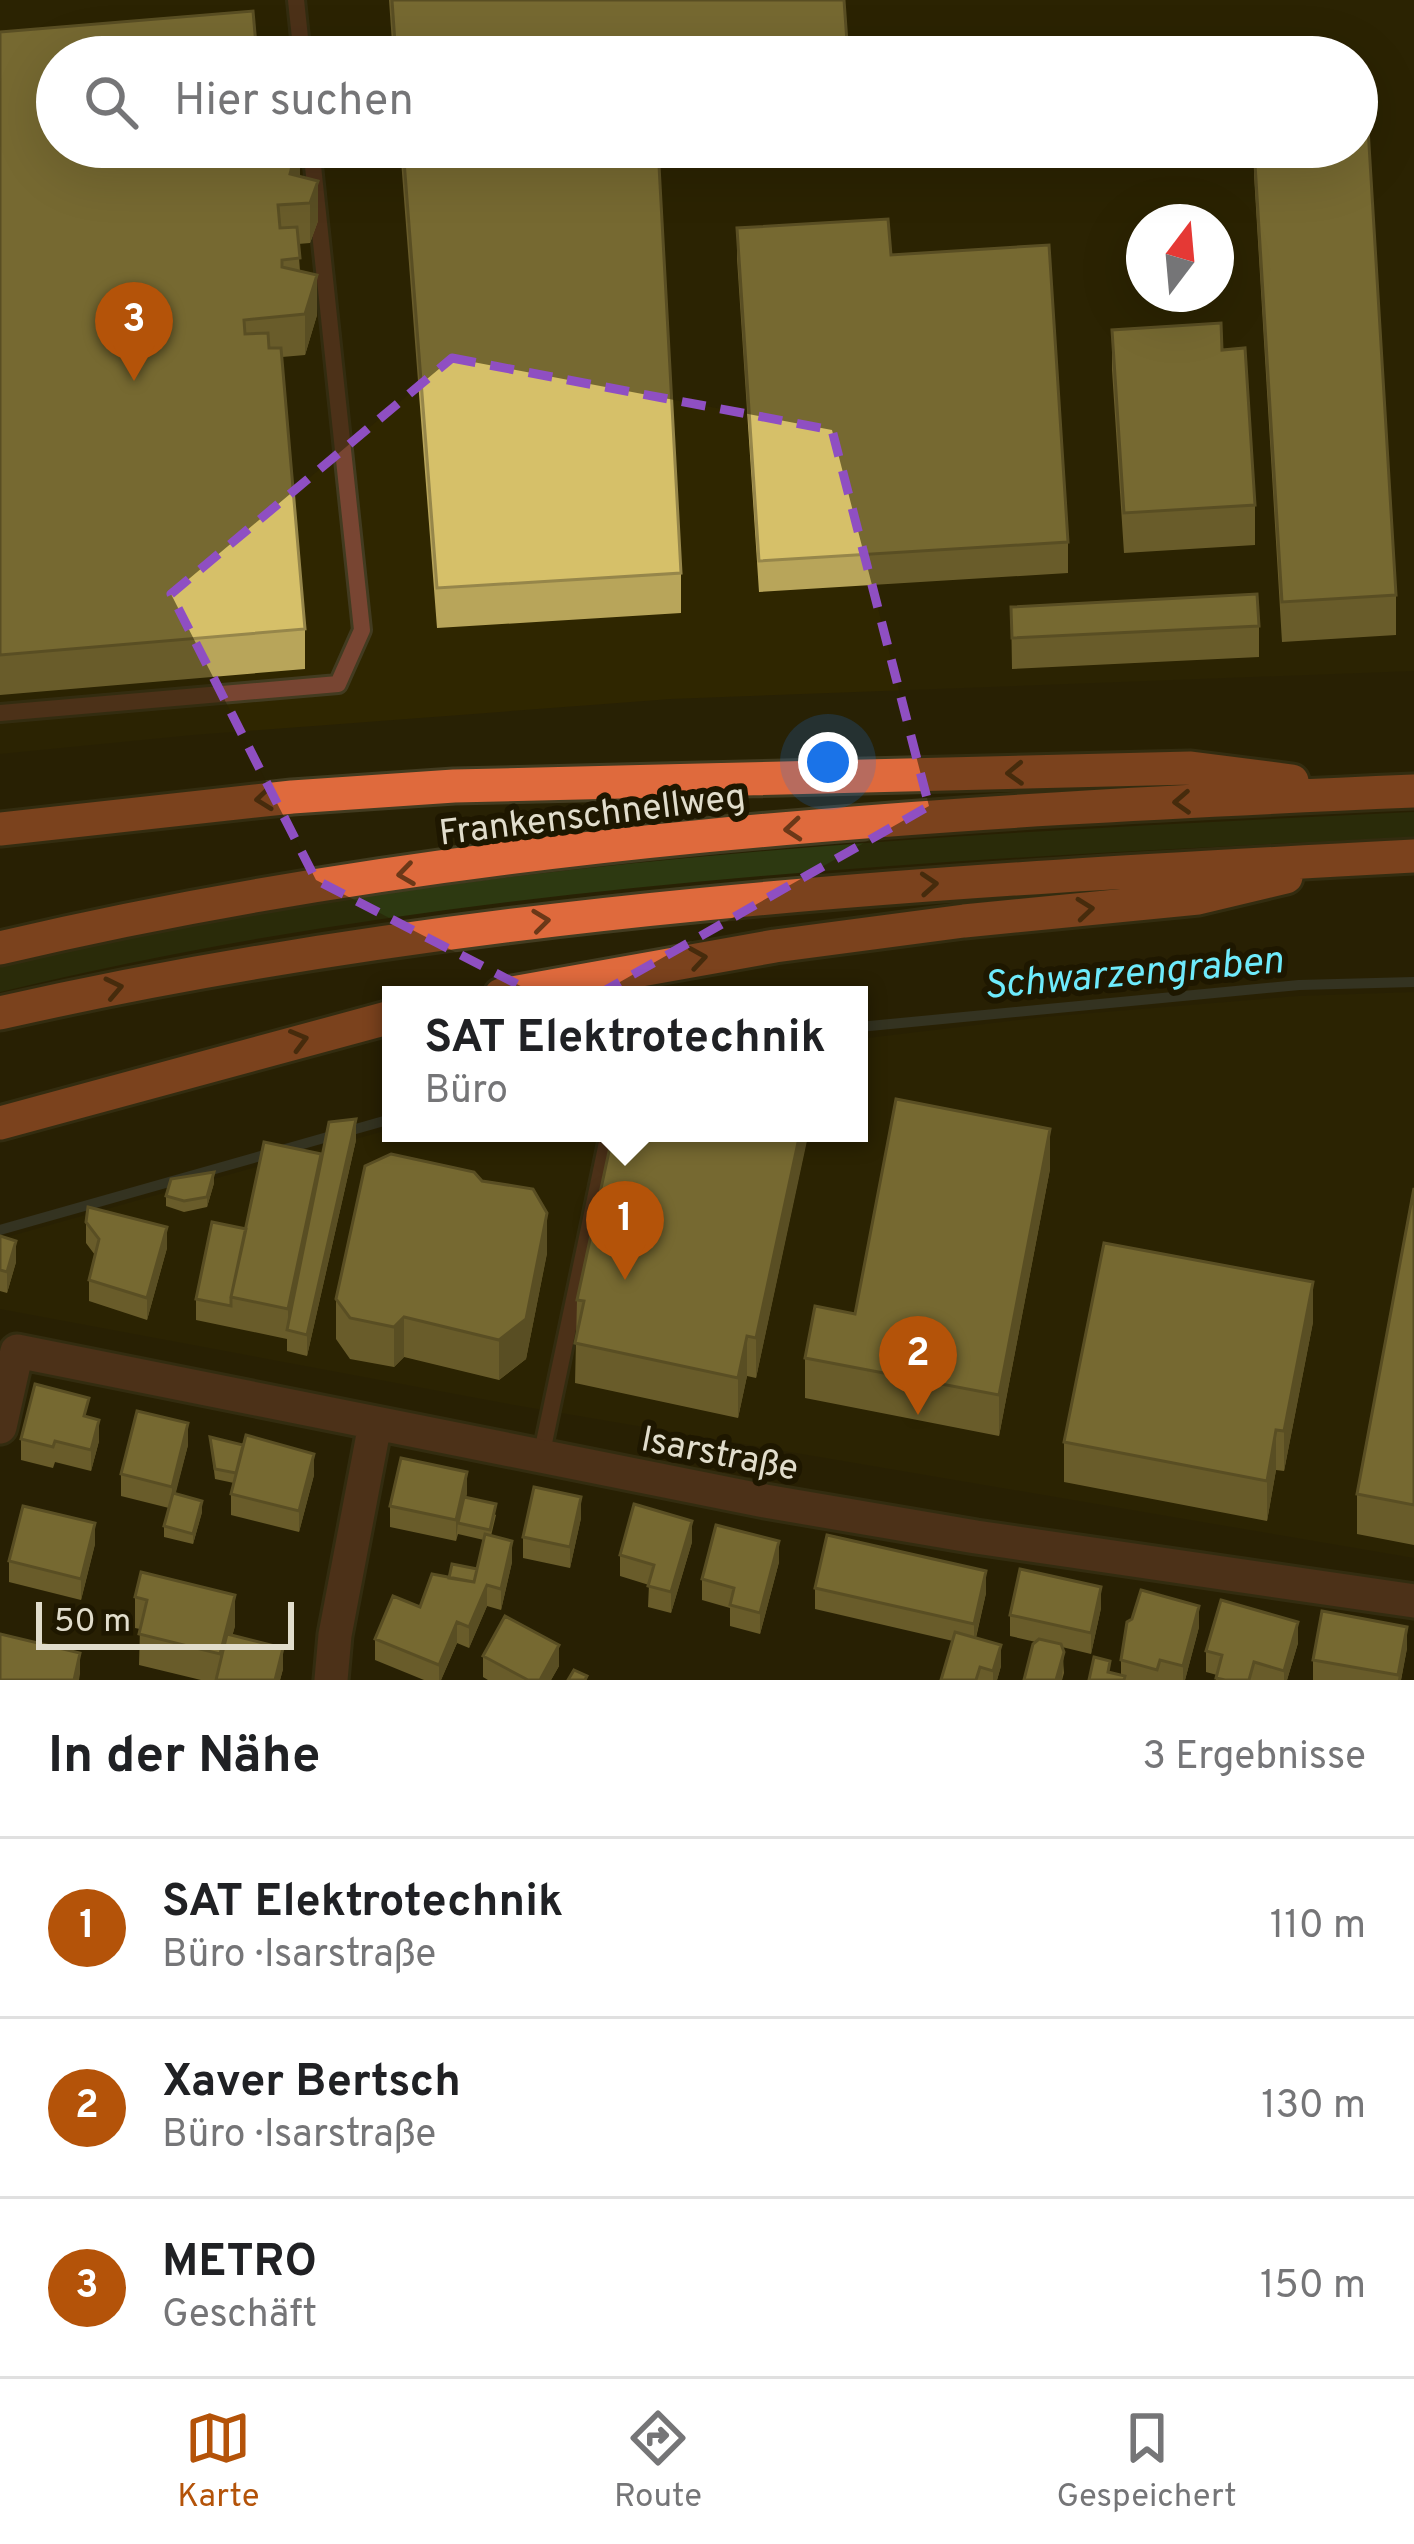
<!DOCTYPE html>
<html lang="de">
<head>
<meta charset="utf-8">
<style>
	body { margin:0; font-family:Overpass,sans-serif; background:#f2f2f2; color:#202124 }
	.compass { position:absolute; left:1126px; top:204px; width:108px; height:108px; border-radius:50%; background:#fff; box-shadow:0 12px 48px #0002; rotate:16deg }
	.scale { position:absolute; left:36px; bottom:30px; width:258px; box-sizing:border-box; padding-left:12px; border:6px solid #e1ddcc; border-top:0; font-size:33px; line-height:42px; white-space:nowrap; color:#e1ddcc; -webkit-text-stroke:9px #1e1700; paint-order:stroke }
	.you { position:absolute; left:828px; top:762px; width:42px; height:42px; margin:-30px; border:9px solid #fff; border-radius:50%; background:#1a73e8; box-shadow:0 0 0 18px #1a73e833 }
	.badge { display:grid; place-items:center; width:78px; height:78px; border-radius:50%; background:#b45309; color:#fff; font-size:39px; font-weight:700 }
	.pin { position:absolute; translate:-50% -99px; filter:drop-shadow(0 3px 6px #0008) }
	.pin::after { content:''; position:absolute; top:63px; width:42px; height:36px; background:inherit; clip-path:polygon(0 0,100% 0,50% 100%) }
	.popup { position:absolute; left:382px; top:986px; width:486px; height:156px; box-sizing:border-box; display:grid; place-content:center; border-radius:0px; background:#fff; filter:drop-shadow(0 3px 9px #0005); font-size:39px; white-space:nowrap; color:#757577 }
	.popup b { font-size:45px; color:#202124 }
	.popup::after { content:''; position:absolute; left:50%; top:100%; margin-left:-24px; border:24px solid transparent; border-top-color:#fff }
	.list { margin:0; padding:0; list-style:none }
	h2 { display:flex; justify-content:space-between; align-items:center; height:156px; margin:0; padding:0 48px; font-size:51px }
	h2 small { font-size:39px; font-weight:400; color:#757577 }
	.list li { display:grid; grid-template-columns:78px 1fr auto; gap:36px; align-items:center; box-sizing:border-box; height:180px; padding:0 48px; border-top:3px solid #e0e0e0 }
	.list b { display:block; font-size:45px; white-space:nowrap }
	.list p { margin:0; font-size:39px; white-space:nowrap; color:#757577 }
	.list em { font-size:39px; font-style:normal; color:#757577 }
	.icon { flex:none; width:66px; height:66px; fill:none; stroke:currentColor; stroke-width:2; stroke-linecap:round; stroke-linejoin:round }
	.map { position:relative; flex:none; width:1414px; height:1680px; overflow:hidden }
	.search { position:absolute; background:#fff; box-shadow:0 12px 48px #0002; left:36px; right:36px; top:36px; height:132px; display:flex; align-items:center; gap:30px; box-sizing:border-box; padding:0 42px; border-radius:66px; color:#757577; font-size:45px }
	.sheet { height:696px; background:#fff }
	nav { display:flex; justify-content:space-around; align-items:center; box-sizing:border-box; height:168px; border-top:3px solid #e0e0e0; background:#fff; font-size:33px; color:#757577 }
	nav a { display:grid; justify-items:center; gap:6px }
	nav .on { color:#b45309 }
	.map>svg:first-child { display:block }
</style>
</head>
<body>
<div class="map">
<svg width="1414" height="1680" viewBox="0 0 1414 1680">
	<rect width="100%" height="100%" fill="#282104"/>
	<path fill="#2f2600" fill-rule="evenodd" d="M 0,0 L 1414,0 L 1414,671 L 671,699 L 193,735 L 0,754 ZM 57,57 L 1357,57 L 1357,147 L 57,147 ZM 1144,222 L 1216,222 L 1216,294 L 1144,294 Z
		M 1414,992 L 1414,1558 L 514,1405 L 0,1309 L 0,1239 L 391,1129 L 391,1133 L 859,1133 L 859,1039 L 1044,1017 L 1298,996 Z"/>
	<path fill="#2d3911" d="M 1414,812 L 1414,837 C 942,860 461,880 0,992 L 0,967 C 461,856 942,835 1414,812 Z"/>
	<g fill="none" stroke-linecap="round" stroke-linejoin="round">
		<path stroke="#444946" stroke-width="10" d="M 859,1027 L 1299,985 L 1414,982
			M 0,1230 L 391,1119"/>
		<defs>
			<path id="service" d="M 296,0 L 302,57
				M 0,713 L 338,684 L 362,630 L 311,147
				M 541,1457 L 609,1133"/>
			<path id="minor" d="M 0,1427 L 17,1351 L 765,1501 L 976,1537 L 1414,1601
				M 331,1680 L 335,1635 L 375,1424"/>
			<path id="trunk" d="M 0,829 L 292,797 L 454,786 L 1191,768 L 1292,781
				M 0,948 C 460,839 943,811 1414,791
				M 501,995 L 775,946 L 964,921 L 1198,898 L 1286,877
				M 0,1013 C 465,907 940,881 1414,856
				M 0,1123 L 391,1017"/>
		</defs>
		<use href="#service" stroke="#423b20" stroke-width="22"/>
		<use href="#minor" stroke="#423b20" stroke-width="39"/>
		<use href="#trunk" stroke="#423b20" stroke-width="39"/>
		<use href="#service" stroke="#784532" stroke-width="16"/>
		<use href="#minor" stroke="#784532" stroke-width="33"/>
		<use href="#trunk" stroke="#df6a3d" stroke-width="33"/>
	</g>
	<path fill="#b8a55a" d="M 389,0 L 844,0 L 848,57 L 393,57 Z
		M 0,32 L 57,57 L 300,147 L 300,177 L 318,221 L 310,243 L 298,244 L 300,271 L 317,315 L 305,355 L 282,357 L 305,629 L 305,669 L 0,695 Z
		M 400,147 L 852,147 L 852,150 L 659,164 L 681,573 L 681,613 L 437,628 Z
		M 1254,147 L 1396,595 L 1396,635 L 1282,642 L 1254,175 Z
		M 737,228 L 1068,542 L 1068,573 L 759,592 L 737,259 Z
		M 1112,330 L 1255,505 L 1255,545 L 1124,553 L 1112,370 Z
		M 1011,607 L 1259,626 L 1259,657 L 1012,669 Z
		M 808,1133 L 756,1378 L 747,1376 L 738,1418 L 575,1383 L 577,1300 Z
		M 356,1140 L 307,1356 L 287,1351 L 287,1339 L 196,1320 L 196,1299 L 321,1154 Z
		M 1050,1169 L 999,1436 L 805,1398 L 805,1358 L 855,1314 Z
		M 214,1183 L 207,1207 L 184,1212 L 166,1206 L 166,1196 Z
		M 1414,1188 L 1414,1545 L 1357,1534 L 1357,1494 Z
		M 86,1222 L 167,1248 L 147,1320 L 89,1301 L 89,1280 L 95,1255 L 86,1243 Z
		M 0,1236 L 16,1262 L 7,1293 L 0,1291 Z
		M 547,1253 L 526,1359 L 499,1380 L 404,1357 L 394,1367 L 350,1359 L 336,1339 L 336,1299 Z
		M 1313,1322 L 1284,1471 L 1276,1470 L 1267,1521 L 1064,1482 L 1064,1442 Z
		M 89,1418 L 99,1441 L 91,1471 L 55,1462 L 53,1468 L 21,1460 L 21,1439 Z
		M 210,1437 L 314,1475 L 299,1532 L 231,1515 L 231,1494 L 234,1483 L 215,1479 Z
		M 188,1445 L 175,1494 L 202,1512 L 193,1544 L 164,1537 L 164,1526 L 169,1508 L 121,1496 L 121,1474 Z
		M 467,1493 L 466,1497 L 496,1515 L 491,1536 L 512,1562 L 501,1610 L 487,1606 L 469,1648 L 457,1643 L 441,1680 L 424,1680 L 375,1660 L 375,1639 L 420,1607 L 449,1578 L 477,1569 L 484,1540 L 458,1534 L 456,1541 L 390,1527 L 390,1506 Z
		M 581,1518 L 570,1568 L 523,1558 L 523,1537 Z
		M 692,1542 L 671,1613 L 648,1607 L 649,1585 L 620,1576 L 620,1555 Z
		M 95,1544 L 81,1600 L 9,1582 L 9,1561 Z
		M 779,1562 L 760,1634 L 730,1626 L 730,1608 L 702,1600 L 702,1579 Z
		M 815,1588 L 986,1593 L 976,1638 L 1001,1666 L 997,1680 L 941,1680 L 953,1641 L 815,1609 Z
		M 135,1597 L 235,1626 L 232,1636 L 283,1669 L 280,1680 L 201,1680 L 139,1665 L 140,1629 L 135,1628 Z
		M 1101,1608 L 1091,1654 L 1062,1647 L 1064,1673 L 1062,1680 L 1024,1680 L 1036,1642 L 1010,1636 L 1010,1615 Z
		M 1199,1627 L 1185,1680 L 1089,1680 L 1110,1672 L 1121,1675 L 1121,1660 Z
		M 1298,1643 L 1287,1680 L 1216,1680 L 1217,1675 L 1206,1672 L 1206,1651 Z
		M 1407,1648 L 1401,1680 L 1313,1680 L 1313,1660 Z
		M 483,1656 L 559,1666 L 551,1680 L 488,1680 L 483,1677 Z"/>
	<path fill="#96864a" d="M 297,147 L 300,147 L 300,174 L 292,204 L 290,174 Z
		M 318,181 L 318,221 L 310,243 L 310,203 Z
		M 317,275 L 317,315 L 305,355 L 305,314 Z
		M 356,1119 L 356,1140 L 307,1356 L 307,1335 Z
		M 1050,1129 L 1050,1169 L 999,1436 L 999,1395 Z
		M 800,1133 L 808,1133 L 808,1136 L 756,1378 L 756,1338 Z
		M 321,1154 L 321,1185 L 288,1331 L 288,1309 Z
		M 214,1172 L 214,1183 L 207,1207 L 207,1197 Z
		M 547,1213 L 547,1253 L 526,1359 L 499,1380 L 499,1340 Z
		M 167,1227 L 167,1248 L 147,1320 L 147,1298 Z
		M 16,1241 L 16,1262 L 7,1293 L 7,1272 Z
		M 1313,1282 L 1313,1322 L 1284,1471 L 1284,1431 Z
		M 404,1317 L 404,1357 L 394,1367 L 394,1327 Z
		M 747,1336 L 747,1376 L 738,1418 L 738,1378 Z
		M 99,1420 L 99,1441 L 91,1471 L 91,1450 Z
		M 188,1423 L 188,1445 L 172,1508 L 172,1487 Z
		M 1276,1430 L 1276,1470 L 1267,1521 L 1267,1481 Z
		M 314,1454 L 314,1475 L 299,1532 L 299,1511 Z
		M 467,1472 L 467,1493 L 460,1524 L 458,1523 L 456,1541 L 456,1520 Z
		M 581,1497 L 581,1518 L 570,1568 L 570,1547 Z
		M 202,1501 L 202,1512 L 193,1544 L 193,1534 Z
		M 692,1521 L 692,1542 L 671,1613 L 671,1592 Z
		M 95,1523 L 95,1544 L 81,1600 L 81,1579 Z
		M 512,1541 L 512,1562 L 501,1610 L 501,1589 Z
		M 779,1541 L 779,1562 L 760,1634 L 760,1613 Z
		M 986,1571 L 986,1593 L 974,1645 L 974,1624 Z
		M 487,1585 L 487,1606 L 469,1648 L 469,1627 Z
		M 1101,1587 L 1101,1608 L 1091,1654 L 1091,1633 Z
		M 235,1595 L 235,1626 L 220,1680 L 220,1654 Z
		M 1199,1606 L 1199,1627 L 1185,1680 L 1183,1680 L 1183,1666 Z
		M 457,1622 L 457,1643 L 441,1680 L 439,1680 L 439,1665 Z
		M 1298,1622 L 1298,1643 L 1287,1680 L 1284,1680 L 1284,1671 Z
		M 1407,1627 L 1407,1648 L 1401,1680 L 1398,1680 Z
		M 559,1645 L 559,1666 L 551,1680 L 540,1680 Z
		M 1001,1645 L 1001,1666 L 997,1680 L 993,1680 L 993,1671 Z
		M 283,1648 L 283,1669 L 280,1680 L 275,1680 Z
		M 1064,1652 L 1062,1680 L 1056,1680 Z
		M 80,1653 L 80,1674 L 79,1680 L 74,1680 Z"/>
	<path fill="#d6c069" stroke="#96864a" stroke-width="3" d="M 392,0 L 844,0 L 848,57 L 396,57 Z
		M 253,11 L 257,57 L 57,57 L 57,147 L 297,147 L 290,174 L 318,181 L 310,203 L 278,205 L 280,228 L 297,227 L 300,258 L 282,260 L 282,267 L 317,275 L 305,314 L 244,320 L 245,334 L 268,333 L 269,348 L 281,348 L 305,629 L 0,655 L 0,32 Z
		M 1368,128 L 1396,595 L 1282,602 L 1254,147 L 1357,147 L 1357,129 Z
		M 403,147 L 658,147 L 681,573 L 437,588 Z
		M 888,219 L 891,255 L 1049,245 L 1068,542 L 759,561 L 737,228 Z
		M 1221,323 L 1222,350 L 1245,348 L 1255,505 L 1124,513 L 1112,330 Z
		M 1257,594 L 1259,626 L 1012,638 L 1011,607 Z
		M 896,1099 L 1050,1129 L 999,1395 L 805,1358 L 815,1306 L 855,1314 Z
		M 356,1119 L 307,1335 L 287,1330 L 329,1122 Z
		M 613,1133 L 800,1133 L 756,1338 L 747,1336 L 738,1378 L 575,1343 L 584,1301 L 577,1300 Z
		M 264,1142 L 321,1154 L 288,1309 L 231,1297 Z
		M 391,1154 L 474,1172 L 482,1181 L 533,1189 L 547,1213 L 526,1319 L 499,1340 L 404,1317 L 394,1327 L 350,1318 L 336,1299 L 365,1166 Z
		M 214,1172 L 207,1197 L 184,1201 L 166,1196 L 171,1179 Z
		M 1414,1188 L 1414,1505 L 1357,1494 Z
		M 88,1207 L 167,1227 L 147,1298 L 89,1280 L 99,1239 L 86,1222 Z
		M 212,1222 L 246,1229 L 231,1297 L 231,1306 L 196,1299 Z
		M 0,1236 L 16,1241 L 7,1272 L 0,1270 Z
		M 1104,1243 L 1313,1282 L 1284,1431 L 1276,1430 L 1267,1481 L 1064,1442 Z
		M 35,1384 L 89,1398 L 84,1416 L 99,1420 L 91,1450 L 55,1441 L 53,1447 L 21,1439 Z
		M 137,1411 L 188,1423 L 172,1487 L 121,1474 Z
		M 246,1435 L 314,1454 L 299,1511 L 231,1494 Z
		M 210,1437 L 243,1445 L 236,1473 L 215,1469 Z
		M 401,1458 L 467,1472 L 456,1520 L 390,1506 Z
		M 534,1487 L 581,1497 L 570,1547 L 523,1537 Z
		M 173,1493 L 202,1501 L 193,1534 L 164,1526 Z
		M 464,1497 L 496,1504 L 490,1530 L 458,1523 Z
		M 634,1504 L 692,1521 L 671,1592 L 648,1586 L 654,1565 L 620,1555 Z
		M 23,1506 L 95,1523 L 81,1579 L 9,1561 Z
		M 716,1525 L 779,1541 L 760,1613 L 730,1605 L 734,1588 L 702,1579 Z
		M 485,1534 L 512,1541 L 501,1589 L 487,1585 L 469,1627 L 457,1622 L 439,1665 L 375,1639 L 393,1596 L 420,1607 L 432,1574 L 474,1582 Z
		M 827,1535 L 986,1571 L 974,1624 L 815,1588 Z
		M 452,1564 L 477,1569 L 474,1582 L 449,1578 Z
		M 1020,1569 L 1101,1587 L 1091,1633 L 1010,1615 Z
		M 141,1572 L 235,1595 L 220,1654 L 139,1634 L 147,1600 L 135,1597 Z
		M 1141,1590 L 1199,1606 L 1183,1666 L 1160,1660 L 1157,1670 L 1121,1660 L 1127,1622 L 1132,1619 Z
		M 1221,1600 L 1298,1622 L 1284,1671 L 1254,1662 L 1249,1680 L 1225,1680 L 1216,1678 L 1222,1655 L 1206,1651 Z
		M 1322,1611 L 1407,1627 L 1398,1675 L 1313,1660 Z
		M 505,1616 L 559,1645 L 540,1680 L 528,1680 L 483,1656 Z
		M 955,1632 L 1001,1645 L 993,1671 L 980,1667 L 976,1680 L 941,1680 Z
		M 0,1634 L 80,1653 L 74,1680 L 0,1680 Z
		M 227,1634 L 283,1648 L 275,1680 L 216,1680 Z
		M 1039,1639 L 1061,1644 L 1064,1652 L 1056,1680 L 1024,1680 L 1033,1644 Z
		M 1094,1657 L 1110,1661 L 1108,1672 L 1125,1676 L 1124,1680 L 1089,1680 Z
		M 574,1670 L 587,1676 L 585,1680 L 568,1680 Z"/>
	<defs><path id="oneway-chevron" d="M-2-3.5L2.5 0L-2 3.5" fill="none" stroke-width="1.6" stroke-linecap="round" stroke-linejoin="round" transform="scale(3)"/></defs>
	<g stroke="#6b3818">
		<use href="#oneway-chevron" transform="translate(1015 773) rotate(178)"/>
		<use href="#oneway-chevron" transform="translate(264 799) rotate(174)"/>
		<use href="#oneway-chevron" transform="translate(1182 802) rotate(177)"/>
		<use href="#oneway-chevron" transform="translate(793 829) rotate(175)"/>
		<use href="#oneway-chevron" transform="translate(406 874) rotate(172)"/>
		<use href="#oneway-chevron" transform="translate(929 884) rotate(-4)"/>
		<use href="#oneway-chevron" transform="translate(1085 909) rotate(-6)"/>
		<use href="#oneway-chevron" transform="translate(541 921) rotate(-7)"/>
		<use href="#oneway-chevron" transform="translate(698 958) rotate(-9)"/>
		<use href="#oneway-chevron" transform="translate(114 988) rotate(-12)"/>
		<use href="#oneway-chevron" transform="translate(299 1040) rotate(-15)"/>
	</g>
	<path d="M0 0H1414V1680H0ZM 452,358 L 832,430 L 929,806 L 569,1011 L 316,880 L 171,594 Z" fill="#282104" fill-opacity=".55" fill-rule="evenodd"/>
	<path fill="none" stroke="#8f4fc2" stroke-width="9" stroke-dasharray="24 15" stroke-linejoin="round" d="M 452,358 L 832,430 L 929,806 L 569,1011 L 316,880 L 171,594 Z"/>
	<g text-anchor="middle" stroke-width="12" stroke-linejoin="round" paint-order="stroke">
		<g font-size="36" fill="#e1ddcc" stroke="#1e1700">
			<text transform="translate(592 813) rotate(-7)" y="13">Frankenschnellweg</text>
			<text transform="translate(720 1452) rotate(11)" y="13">Isarstraße</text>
		</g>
		<g font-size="39" font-style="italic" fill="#6eebfc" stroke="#1e1700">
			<text transform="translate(1133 971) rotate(-5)" y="14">Schwarzengraben</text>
		</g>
	</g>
</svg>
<svg class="compass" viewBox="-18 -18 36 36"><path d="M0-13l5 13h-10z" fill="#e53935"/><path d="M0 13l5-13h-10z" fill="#757577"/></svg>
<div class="scale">50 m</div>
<div class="you"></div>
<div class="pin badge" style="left:625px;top:1280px">1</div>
<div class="popup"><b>SAT Elektrotechnik</b>Büro</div>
<div class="pin badge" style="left:918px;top:1415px">2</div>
<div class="pin badge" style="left:134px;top:381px">3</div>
<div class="search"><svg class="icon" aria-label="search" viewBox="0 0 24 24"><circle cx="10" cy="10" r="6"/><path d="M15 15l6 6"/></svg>Hier suchen</div>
</div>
<section class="sheet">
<h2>In der Nähe<small>3 Ergebnisse</small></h2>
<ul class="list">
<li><span class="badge">1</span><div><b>SAT Elektrotechnik</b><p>Büro · Isarstraße</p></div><em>110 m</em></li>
<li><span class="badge">2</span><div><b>Xaver Bertsch</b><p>Büro · Isarstraße</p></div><em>130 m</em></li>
<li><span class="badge">3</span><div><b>METRO</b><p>Geschäft</p></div><em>150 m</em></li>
</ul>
</section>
<nav>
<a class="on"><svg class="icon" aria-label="map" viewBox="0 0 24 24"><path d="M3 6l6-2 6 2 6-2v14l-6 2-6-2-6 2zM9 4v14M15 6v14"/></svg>Karte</a>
<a><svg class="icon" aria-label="directions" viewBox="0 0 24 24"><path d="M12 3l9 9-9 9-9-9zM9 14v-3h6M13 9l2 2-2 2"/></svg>Route</a>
<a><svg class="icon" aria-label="saved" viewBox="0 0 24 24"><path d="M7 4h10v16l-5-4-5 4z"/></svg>Gespeichert</a>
</nav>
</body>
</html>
